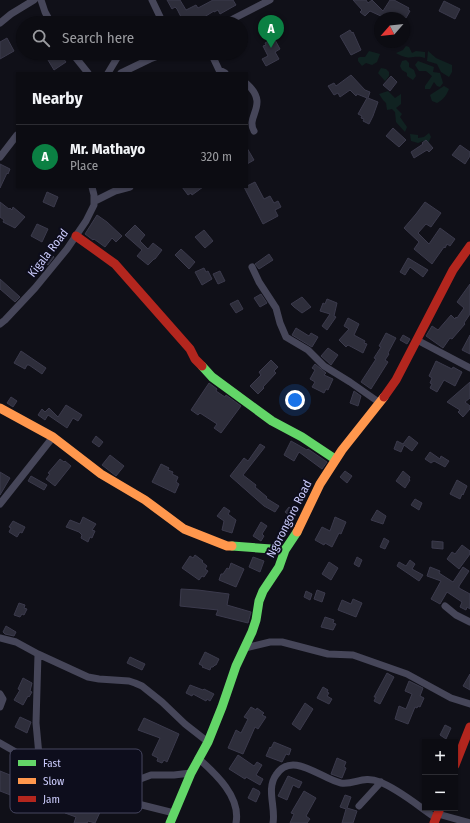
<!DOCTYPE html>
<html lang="en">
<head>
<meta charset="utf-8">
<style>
	body { margin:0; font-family:"Fira Sans Condensed",sans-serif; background:#15151b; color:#f1f3f6 }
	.controls { position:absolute; right:12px; bottom:12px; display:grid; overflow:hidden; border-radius:0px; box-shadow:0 1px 3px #0004 }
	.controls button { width:36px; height:36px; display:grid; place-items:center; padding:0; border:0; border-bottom:1px solid #2c2c32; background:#0c0c12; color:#f1f3f6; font:20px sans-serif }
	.compass { position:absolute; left:374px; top:12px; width:36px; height:36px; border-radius:50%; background:#0c0c12; box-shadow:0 1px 3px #0004; rotate:242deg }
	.you { position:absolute; left:295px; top:400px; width:14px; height:14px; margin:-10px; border:3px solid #fff; border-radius:50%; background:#1a73e8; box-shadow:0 0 0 6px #1a73e833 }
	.badge { display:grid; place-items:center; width:26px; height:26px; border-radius:50%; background:#0b8043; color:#fff; font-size:13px; font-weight:700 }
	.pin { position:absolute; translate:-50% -33px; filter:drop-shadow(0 1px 2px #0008) }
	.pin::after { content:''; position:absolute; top:21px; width:14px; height:12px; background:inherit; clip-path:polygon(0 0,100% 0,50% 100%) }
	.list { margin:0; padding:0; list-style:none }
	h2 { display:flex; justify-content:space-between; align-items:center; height:52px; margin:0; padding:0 16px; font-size:17px }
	h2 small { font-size:13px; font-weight:400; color:#9a9b9f }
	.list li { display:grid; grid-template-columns:26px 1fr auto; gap:12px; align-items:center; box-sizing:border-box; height:64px; padding:0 16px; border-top:1px solid #2c2c32 }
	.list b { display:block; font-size:15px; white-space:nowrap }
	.list p { margin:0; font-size:13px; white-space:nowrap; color:#9a9b9f }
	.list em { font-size:13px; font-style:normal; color:#9a9b9f }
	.icon { flex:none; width:22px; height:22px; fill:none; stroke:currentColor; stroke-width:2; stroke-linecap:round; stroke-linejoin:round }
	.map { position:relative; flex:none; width:470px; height:823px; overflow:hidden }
	.search { position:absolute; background:#0c0c12; box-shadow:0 1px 3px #0004; left:16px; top:16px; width:232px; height:44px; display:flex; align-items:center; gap:10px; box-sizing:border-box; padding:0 14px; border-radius:22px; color:#9a9b9f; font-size:15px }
	.panel { position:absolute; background:#0c0c12; box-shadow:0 1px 3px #0004; left:16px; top:72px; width:232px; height:116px; border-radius:0px }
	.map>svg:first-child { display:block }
</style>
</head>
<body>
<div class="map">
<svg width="470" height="823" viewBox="0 0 470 823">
	<rect width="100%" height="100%" fill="#101018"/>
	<path fill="#102221" d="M 406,46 L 409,47 L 412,53 L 416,51 L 425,52 L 425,58 C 413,54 411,62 396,53 L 403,50 Z
		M 369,51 L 380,54 L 377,62 L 372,65 L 366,63 L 362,66 L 358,61 L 358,58 L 360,57 L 365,57 Z
		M 428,51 L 436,58 L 452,65 L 452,72 L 449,77 L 441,72 L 437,64 L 427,61 Z
		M 406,60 L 409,63 L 409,67 L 414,70 L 416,76 L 413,80 L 407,76 L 407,73 L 402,70 L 400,66 L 402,61 Z
		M 418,61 L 434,67 L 433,72 L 440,73 L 443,83 L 440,87 L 437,86 L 434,82 L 430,89 L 425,89 L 425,86 L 432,76 L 426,71 L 419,71 L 415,65 Z
		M 381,68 L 386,69 L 389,72 L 389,76 L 385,81 L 378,73 Z
		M 444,86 L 449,89 C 446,96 443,100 437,103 L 432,101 L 430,95 Z
		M 388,91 L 395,98 L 401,94 L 401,104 L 396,108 L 402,114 L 400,117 L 407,127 L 405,132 L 396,122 L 395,112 L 392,109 L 387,110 L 386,103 L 383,100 L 379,94 Z
		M 429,133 L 431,137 L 428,143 L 423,141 L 418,143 L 411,141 L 410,134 L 418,135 L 418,138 L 424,137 Z"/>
	<path fill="#2e2e3b" stroke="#3b3a4c" d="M 167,0 L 180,0 L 186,10 L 196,5 L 198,8 L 213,0 L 233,0 L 236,5 L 220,14 L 218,10 L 214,12 L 214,11 L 201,19 L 203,23 L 184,23 L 177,9 L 175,7 L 172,9 Z
		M 353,0 L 366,0 L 368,3 L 372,0 L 383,11 L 390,0 L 394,0 L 409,8 L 408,10 L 410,11 L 406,18 L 396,13 L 394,18 L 385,18 L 370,11 L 365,16 L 360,12 L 362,10 Z
		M 444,1 L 460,9 L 455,19 L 439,11 Z
		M 350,30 L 352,33 L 353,32 L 361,50 L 351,55 L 340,36 Z
		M 7,38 L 14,51 L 0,59 L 0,42 Z
		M 274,38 L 280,49 L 275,52 L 279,59 L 266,66 L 262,59 L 268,56 L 263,46 L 266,45 L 265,43 Z
		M 52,53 L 59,53 L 66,62 L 54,70 L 48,60 L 49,59 L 47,56 Z
		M 351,75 L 365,90 L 370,92 L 368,98 L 378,102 L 373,116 L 369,124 L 363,121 L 364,119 L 361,118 L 362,116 L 358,114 L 367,98 L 357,94 L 356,96 L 350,90 L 340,97 L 338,93 L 334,95 L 328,86 L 334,83 L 336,86 Z
		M 391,76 L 397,82 L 390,91 L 383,85 Z
		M 393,128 L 406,140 L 399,147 L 386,136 Z
		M 426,140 L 433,148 L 429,152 L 427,150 L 414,158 L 411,152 L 423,144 L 422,143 Z
		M 460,145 L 470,152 L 470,156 L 465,164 L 452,155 Z
		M 247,148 L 254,160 L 247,164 Z
		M 0,164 L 10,169 L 8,174 L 7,173 L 0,188 Z
		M 255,182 L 264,199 L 270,196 L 274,203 L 278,201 L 281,207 L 275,210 L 278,216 L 263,224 L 244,187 L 247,187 L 247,186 Z
		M 182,187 L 203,187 L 192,195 L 191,193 L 188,195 Z
		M 47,192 L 58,197 L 54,207 L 43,202 Z
		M 0,202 L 9,209 L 10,208 L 12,210 L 13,207 L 25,217 L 15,228 L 3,222 L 4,220 L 0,217 Z
		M 425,202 L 441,213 L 431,227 L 426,224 L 418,233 L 429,244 L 440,228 L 455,239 L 450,246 L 447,244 L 445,248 L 444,247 L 432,264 L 414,249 L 419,242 L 404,228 L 416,214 Z
		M 97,215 L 107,222 L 122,236 L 116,242 L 112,238 L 105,247 L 94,239 L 93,240 L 85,234 Z
		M 37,224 L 48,229 L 42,242 L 31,236 Z
		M 135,225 L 145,235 L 140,241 L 148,249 L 153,243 L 162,250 L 155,259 L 154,259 L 148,265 L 137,256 L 142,250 L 125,235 Z
		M 204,230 L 213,241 L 205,248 L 195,237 Z
		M 181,249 L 195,262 L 189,269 L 175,255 Z
		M 47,250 L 54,257 L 48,265 L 40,259 Z
		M 269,254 L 273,260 L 259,269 L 255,264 Z
		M 408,258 L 428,270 L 423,277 L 410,267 L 405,275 L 400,272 Z
		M 204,268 L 206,272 L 208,271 L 212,279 L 202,285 L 195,272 Z
		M 220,271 L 225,281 L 218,284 L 213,274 Z
		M 0,279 L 20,297 L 15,302 L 0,289 Z
		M 470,284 L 470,314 L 464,323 L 465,324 L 452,339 L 450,338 L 443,348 L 426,336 L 432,326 L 438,330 L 451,315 L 455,319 L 456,317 L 457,318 L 464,308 L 457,302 Z
		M 261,294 L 267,303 L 260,307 L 254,298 Z
		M 302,297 L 311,307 L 302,313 L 294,307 L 291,304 Z
		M 327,299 L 337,303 L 334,316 L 336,317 L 327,330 L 322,326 L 330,314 L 320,311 L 323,303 L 325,304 Z
		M 238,300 L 243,309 L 236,313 L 230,304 Z
		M 348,318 L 359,324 L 354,335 L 365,341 L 364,343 L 367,344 L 363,353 L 348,345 L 346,347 L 339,340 L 349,329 L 344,326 Z
		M 296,328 L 309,336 L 311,333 L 318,337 L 312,347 L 292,335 Z
		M 386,333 L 396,338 L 388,353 L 389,354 L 385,360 L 388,362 L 371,389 L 361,382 L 376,359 L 374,358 L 381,347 L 379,346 Z
		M 403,335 L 410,339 L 407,344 L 400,340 Z
		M 470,335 L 470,354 L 462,350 Z
		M 328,348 L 338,355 L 331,365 L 321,356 Z
		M 21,351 L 46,368 L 42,374 L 29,365 L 27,365 L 25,369 L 14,363 Z
		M 271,360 L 278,367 L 274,371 L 276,373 L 263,387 L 264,388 L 258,394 L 250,386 L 261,375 L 259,372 Z
		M 436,361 L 452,369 L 453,367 L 462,372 L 455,386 L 444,380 L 437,392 L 430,388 L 432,384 L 430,383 L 432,378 L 429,376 Z
		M 315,364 L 326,373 L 324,375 L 333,379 L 328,390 L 326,389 L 324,393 L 312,387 L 315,382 L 310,379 L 315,370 L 312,368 Z
		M 470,382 L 470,398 L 465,402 L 470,406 L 470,409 L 463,417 L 458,412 L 460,410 L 447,402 Z
		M 209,383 L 217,389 L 216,391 L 225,397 L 226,395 L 241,406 L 221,433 L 214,428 L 217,424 L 200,413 L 198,415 L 191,410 Z
		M 354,391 L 361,396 L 358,406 L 350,403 Z
		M 11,397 L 17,401 L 13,407 L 7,403 Z
		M 66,405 L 82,415 L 78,421 L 73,418 L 67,428 L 48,415 L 45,420 L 38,415 L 42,409 L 45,412 L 49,408 L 58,417 Z
		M 96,436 L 103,442 L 99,447 L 92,442 Z
		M 409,436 L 418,443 L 412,451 L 404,445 L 401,452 L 394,449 L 397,441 L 403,444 Z
		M 291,441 L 307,450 L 308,449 L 327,462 L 322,469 L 299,452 L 294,461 L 284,455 Z
		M 260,444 L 265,447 L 243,475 L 256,485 L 255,487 L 267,497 L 266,498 L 279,506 L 275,512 L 264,506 L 230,476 L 244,458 L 248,461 Z
		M 430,452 L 440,459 L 441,456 L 449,461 L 445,467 L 434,461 L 431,463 L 425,459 Z
		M 110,455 L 124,466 L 116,476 L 102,465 Z
		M 60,459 L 64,462 L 65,461 L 71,466 L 55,486 L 46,479 L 50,474 L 48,473 Z
		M 161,464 L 169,468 L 168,470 L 173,472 L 172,474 L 178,477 L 176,482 L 179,484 L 175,493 L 152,482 Z
		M 345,471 L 352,476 L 347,483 L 340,477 Z
		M 403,471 L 410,477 L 409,479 L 410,480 L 405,488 L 396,481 Z
		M 0,472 L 10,478 L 0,495 Z
		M 31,476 L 47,485 L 44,490 L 28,481 Z
		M 457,480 L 467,486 L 463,495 L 462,494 L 460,499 L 450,494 Z
		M 415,499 L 422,503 L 419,510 L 411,505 Z
		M 224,507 L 230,511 L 228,514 L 236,520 L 232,533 L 222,530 L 224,521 L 217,516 Z
		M 289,507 L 297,513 L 293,518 L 285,512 Z
		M 377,510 L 386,516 L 383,524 L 371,520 Z
		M 83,517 L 96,524 L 92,530 L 95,531 L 92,538 L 90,537 L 88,542 L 81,538 L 82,535 L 79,532 L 66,527 L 70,520 L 80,524 Z
		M 335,517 L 346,522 L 341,534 L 339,533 L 332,547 L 325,543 L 324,545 L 315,540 L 322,527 L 330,531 Z
		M 13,521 L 25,527 L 22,533 L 20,532 L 17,537 L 9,532 L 11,528 L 9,527 Z
		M 261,522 L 267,526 L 262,534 L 264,536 L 261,541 L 253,536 Z
		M 384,538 L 389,541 L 385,549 L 380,547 Z
		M 432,541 L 443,542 L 443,549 L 432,548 Z
		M 462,545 L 470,551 L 470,554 L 459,569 L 447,559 L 452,552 L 455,554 Z
		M 195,555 L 203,561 L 202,562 L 207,566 L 205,569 L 208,571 L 204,577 L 202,576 L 199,580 L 182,568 L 190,556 L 193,558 Z
		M 253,557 L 264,561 L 260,572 L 249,567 Z
		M 357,557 L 362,560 L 359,567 L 354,564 Z
		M 410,560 L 415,564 L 412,569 L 423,575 L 419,581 L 397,566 L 399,562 L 406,566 Z
		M 329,562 L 338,568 L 331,580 L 322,574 Z
		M 231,563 L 244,569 L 236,587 L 219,580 L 221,574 L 223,574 L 227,568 L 229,569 Z
		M 430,567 L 440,571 L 439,573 L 453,582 L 463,567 L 469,571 L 459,586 L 459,588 L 470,594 L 470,609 L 467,607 L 466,610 L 460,607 L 462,602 L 447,592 L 440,604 L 431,599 L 441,581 L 427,576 Z
		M 181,589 L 198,590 L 229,594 L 227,605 L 251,612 L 248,623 L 216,615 L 218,610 L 180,606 Z
		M 317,590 L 325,593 L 322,602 L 314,599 Z
		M 306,591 L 312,594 L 310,600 L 304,597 Z
		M 353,599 L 362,603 L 356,617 L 338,610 L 342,600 L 351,604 Z
		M 19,603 L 25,605 L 24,608 L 27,609 L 24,615 L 22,614 L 20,617 L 14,615 Z
		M 325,617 L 334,620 L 333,623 L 336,624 L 333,630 L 321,627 Z
		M 6,626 L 16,632 L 14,636 L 5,634 L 3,632 Z
		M 205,652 L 219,659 L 216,665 L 215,665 L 213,667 L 211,667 L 210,670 L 202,667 L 203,666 L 199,664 Z
		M 130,657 L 145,664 L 142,670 L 127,663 Z
		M 387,673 L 394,677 L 380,704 L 374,701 L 376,697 L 374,697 Z
		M 470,674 L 470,690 L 463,686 Z
		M 23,678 L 32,683 L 30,691 L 32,692 L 29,697 L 28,696 L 23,705 L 14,700 L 20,690 L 18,689 Z
		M 409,681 L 423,688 L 420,696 L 424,698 L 420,707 L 418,706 L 417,708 L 415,707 L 408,724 L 395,719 L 399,706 L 406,709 L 412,694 L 405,691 Z
		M 190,685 L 203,690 L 204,689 L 214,694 L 210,701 L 207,699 L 206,701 L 193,694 L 192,696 L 186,693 Z
		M 323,687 L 328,690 L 327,692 L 329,693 L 327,696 L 332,699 L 329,704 L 317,698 Z
		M 305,703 L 313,709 L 300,730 L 292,724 Z
		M 251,707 L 256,710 L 257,708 L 264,713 L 262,715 L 266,717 L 258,729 L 255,727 L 243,754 L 228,748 L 236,730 L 241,733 L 248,719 L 244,717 Z
		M 20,717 L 31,722 L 27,733 L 15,727 Z
		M 144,718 L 179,734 L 167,762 L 164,760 L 162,763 L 157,761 L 158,758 L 152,755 L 160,738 L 138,730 Z
		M 445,725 L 451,728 L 446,739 L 440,735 Z
		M 274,742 L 291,749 L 289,755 L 286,754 L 282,762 L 266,756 L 270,747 L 271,748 Z
		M 238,755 L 254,766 L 257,762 L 262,765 L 256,775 L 263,779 L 260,785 L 246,777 L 245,779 L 229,769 Z
		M 337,758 L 346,762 L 344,767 L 346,768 L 342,778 L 331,774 Z
		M 0,771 L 25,781 L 25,783 L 40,788 L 43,784 L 55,790 L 48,804 L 36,799 L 37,795 L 16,788 L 13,796 L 0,791 Z
		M 288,776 L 302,782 L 299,788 L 293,785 L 287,800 L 278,796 Z
		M 253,788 L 259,791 L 260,793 L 256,802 L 248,798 Z
		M 304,791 L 316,798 L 306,816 L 310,819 L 307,823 L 290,823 L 294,814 L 291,813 Z
		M 345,795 L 351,797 L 347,808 L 357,811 L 353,823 L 342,823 L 346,809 L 340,807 Z
		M 71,799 L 86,805 L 87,802 L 94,804 L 93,807 L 101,810 L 95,823 L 88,821 L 87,823 L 74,823 L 76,817 L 65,813 Z"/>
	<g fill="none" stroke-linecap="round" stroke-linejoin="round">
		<path stroke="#464659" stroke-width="7" d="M 41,0 L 45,12 L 51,23
			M 152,0 L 163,23
			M 0,23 L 11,14 L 34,0
			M 225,23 L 270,0
			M 72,53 L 88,73
			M 211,53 L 219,70 L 225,73
			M 108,73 L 120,53
			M 121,73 L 150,59 L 166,53
			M 247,84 C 270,105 245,116 254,131
			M 0,157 L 17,135
			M 95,201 L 115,191 L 130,187
			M 252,267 L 259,282 L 276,308 L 280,323 L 286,337 L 308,350 L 324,366 L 350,382 L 380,403
			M 0,324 L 5,320 L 35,288 L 67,249 L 86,221 L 94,205 L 94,195 L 92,187
			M 417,340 L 470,368
			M 0,504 L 53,437
			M 445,606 L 456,615 L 470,622
			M 0,638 L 16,642 L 38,654 L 88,677 L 99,679 L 129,681 L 135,683 L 142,686 L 162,702 L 185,724 L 208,742
			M 245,648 L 270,642 L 282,642 L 328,654 L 353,655 L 407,674 L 451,698 L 470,704
			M 38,654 L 36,723 L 40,766
			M 0,694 L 3,699 L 0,707
			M 0,743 L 14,751 L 36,768 L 55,777 L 134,803 L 174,813
			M 198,758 C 216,774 241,797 236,823
			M 40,763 L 57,770 L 65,772 L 78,772 L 117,780 L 127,784 L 151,775 L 174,775 L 191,773
			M 359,806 L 381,782
			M 438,814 L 470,823
			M 273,823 C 276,808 266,789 276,775 C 292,750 321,779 341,783 C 355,785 363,775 380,782 C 400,790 418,806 436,818"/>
		<path stroke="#63d668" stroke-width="9" d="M 202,366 L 212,377 L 272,421 L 302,437 L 335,459
			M 232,546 L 285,550
			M 170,823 L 191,773 L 208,742 L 222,707 L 236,666 L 252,632 L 256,620 L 259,601 L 263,591 L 279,567 L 285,550 L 297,532"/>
		<path stroke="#ff974d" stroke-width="9" d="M 0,408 L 53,437 L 101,474 L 145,500 L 184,529 L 227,546 L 232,546
			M 297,532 L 320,484 L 342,450 L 384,397"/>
		<path stroke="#b3261e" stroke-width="9" d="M 76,236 L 115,264 L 190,349 L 195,359 L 202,366
			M 384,397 L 396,380 L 453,270 L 470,246
			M 455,765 L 470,727
			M 434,823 L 440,808"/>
	</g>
	<g text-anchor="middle" stroke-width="4" stroke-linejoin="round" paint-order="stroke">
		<g font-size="12" fill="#cbcbfc" stroke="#0d0d1c">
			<text transform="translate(48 253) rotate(-52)" y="4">Kigala Road</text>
			<text transform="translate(289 519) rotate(-63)" y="4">Ngorongoro Road</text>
		</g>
	</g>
	<rect x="10" y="749" width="132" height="64" rx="6" fill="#0d0d1c" stroke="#46465f" stroke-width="1"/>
	<rect x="18" y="760" width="18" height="6" fill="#63d668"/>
	<rect x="18" y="778" width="18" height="6" fill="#ff974d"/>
	<rect x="18" y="796" width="18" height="6" fill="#b3261e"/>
	<g font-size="11" fill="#cbcbfc">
		<text x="43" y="767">Fast</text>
		<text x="43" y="785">Slow</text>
		<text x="43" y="803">Jam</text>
	</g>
</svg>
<div class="controls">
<button>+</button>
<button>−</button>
</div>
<svg class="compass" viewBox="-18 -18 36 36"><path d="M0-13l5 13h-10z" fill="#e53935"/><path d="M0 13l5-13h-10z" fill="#9a9b9f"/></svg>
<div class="you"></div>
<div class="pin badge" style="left:271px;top:48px">A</div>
<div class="search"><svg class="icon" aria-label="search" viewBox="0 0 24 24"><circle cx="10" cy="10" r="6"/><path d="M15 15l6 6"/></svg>Search here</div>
<section class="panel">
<h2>Nearby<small></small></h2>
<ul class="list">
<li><span class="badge">A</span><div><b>Mr. Mathayo</b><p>Place</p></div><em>320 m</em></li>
</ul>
</section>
</div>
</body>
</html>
